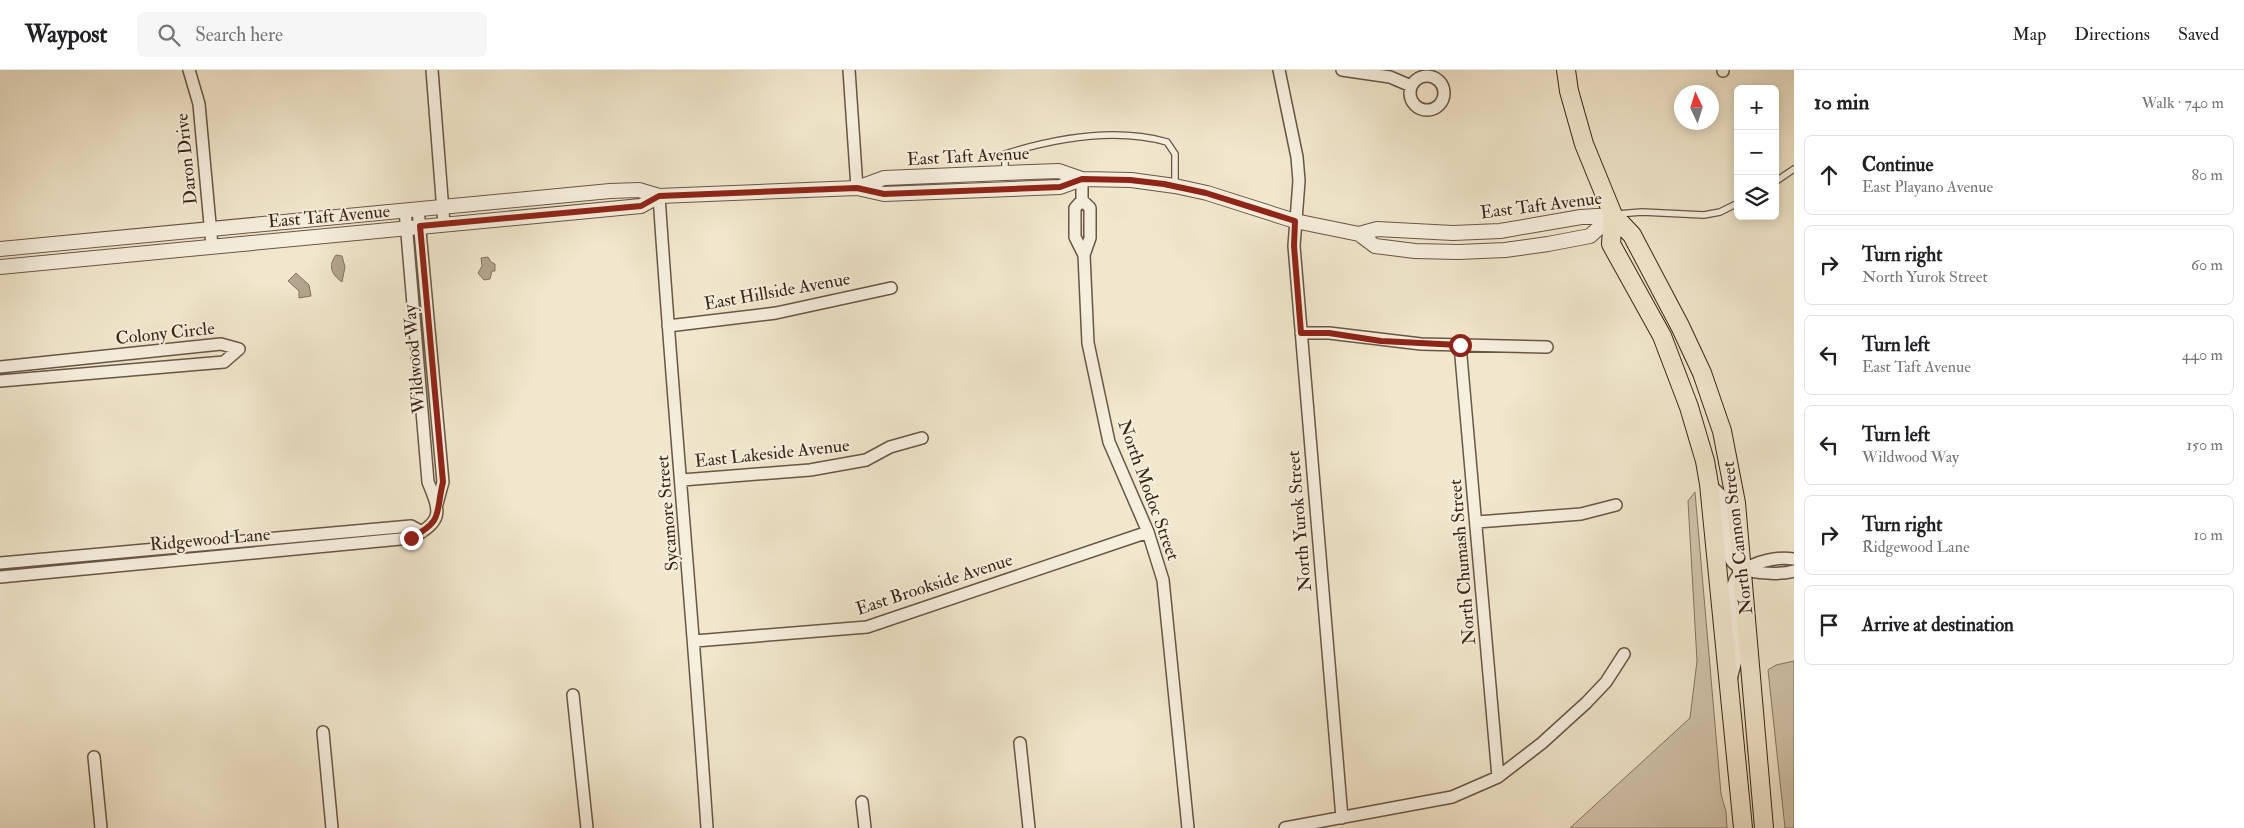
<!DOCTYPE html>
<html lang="en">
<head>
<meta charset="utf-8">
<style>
	body { margin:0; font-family:"IM FELL Double Pica",serif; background:#f6f6f6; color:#202124 }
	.controls { position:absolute; right:15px; top:15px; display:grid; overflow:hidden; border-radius:8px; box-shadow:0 2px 12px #0003 }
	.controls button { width:45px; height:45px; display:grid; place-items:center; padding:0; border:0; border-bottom:1px solid #e0e0e0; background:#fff; color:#202124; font:25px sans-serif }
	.compass { position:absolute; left:1674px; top:15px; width:45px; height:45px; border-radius:50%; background:#fff; box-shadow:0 2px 12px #0003; rotate:356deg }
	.stop { position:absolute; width:15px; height:15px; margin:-11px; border:4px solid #8f2418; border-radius:50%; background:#fff }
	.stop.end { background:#8f2418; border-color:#fff; box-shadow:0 1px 5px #0008 }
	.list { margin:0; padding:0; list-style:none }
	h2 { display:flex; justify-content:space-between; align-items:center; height:65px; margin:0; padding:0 20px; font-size:21px }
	h2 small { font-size:16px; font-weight:400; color:#757577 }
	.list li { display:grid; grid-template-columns:32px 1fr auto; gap:15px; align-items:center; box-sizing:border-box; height:80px; margin:0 10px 10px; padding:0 10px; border:1px solid #e0e0e0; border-radius:8px }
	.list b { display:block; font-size:19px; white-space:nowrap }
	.list p { margin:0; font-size:16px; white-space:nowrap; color:#757577 }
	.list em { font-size:16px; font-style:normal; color:#757577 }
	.icon { flex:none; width:28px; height:28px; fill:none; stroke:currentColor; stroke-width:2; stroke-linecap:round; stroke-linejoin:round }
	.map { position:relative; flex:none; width:1794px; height:758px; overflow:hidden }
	header { display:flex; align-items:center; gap:30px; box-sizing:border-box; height:70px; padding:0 25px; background:#fff; border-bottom:1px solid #e0e0e0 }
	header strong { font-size:24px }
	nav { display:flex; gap:28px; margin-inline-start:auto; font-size:18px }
	.search { width:350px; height:45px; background:#f6f6f6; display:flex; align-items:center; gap:12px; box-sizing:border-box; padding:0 18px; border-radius:8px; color:#757577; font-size:19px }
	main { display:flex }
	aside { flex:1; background:#fff }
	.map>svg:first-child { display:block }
</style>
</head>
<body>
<header>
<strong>Waypost</strong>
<div class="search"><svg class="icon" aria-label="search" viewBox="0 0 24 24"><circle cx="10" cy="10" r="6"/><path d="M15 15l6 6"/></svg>Search here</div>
<nav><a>Map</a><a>Directions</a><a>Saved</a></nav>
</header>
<main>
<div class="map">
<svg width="1794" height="758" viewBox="0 0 1794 758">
	<rect width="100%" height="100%" fill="#f1e7cc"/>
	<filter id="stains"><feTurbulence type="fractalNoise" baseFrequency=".004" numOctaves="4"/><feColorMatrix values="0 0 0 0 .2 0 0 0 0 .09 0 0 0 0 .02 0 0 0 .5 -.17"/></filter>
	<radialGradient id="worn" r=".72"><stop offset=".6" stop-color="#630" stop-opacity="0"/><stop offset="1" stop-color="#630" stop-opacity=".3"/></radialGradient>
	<path fill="#d2c6ad" stroke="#867662" d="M 1695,422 L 1721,724 L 1726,742 L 1727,758 L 1570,758 L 1690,648 L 1697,591 L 1688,431 Z
		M 1794,591 L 1794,758 L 1785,758 L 1768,600 L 1776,595 Z"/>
	<path fill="#b3a58e" stroke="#83725e" d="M 336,185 L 342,186 L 345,197 L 342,212 C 331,204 328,196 336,185 Z
		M 488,187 L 491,192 L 495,194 L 495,201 L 492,201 L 490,209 L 484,210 L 478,203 L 482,196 L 481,188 Z
		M 296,203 L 309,215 L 311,226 L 299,228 L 299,221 L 288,211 Z"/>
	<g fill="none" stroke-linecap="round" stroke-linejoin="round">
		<defs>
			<path id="service" d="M 1005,103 L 1005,84 C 1056,68 1114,57 1167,72 L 1175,84 L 1175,116
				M 1775,112 L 1794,99
				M 1617,144 L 1642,142 L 1704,145 L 1720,142 L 1738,133"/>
			<path id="minor" d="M 189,0 L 199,34 L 212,176
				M 432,0 L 444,154
				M 849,0 L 857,118
				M 1279,0 L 1297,87 L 1299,111 L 1294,176 L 1342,748
				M 1342,0 L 1390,7 L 1411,16
				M 1723,0 L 1723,1
				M1410 23a17 17 0 1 1 34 0a17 17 0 1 1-34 0Z
				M 1082,109 L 1082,130 L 1075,138 L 1075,167 L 1084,185 L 1088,273 L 1109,372 L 1148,462 L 1163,510 L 1188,758
				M 659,126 C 673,337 693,547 707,758
				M 1082,130 L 1090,138 L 1090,168 L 1084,185
				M 418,139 L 443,412 L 437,434
				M 668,256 L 776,243 L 891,218
				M 1301,263 L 1329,263 L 1421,274 L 1547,277
				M 1460,275 L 1498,707
				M 0,297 L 221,274 L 239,279
				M 0,311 L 224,292 L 239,279
				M 682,410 L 810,400 L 866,390 L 890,377 L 922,368
				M 1709,414 L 1721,425 C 1723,438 1725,481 1731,490 C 1741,505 1779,505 1794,501
				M 1477,452 L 1581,444 L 1616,435
				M 0,493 L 411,456 L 422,462
				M 0,507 L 411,468 C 443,451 441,443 428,412 L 405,140
				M 695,571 L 867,557 L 1148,462
				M 1732,606 C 1733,599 1737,591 1737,584 C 1739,554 1715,509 1753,495 C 1765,490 1781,487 1794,489
				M 573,625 L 587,758
				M 323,662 L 332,758
				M 1020,673 L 1029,758
				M 94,687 L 101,758
				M 862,732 L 865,758
				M 1285,758 L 1452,727 L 1498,707 L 1542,673 L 1586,633 L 1606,612 L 1624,584"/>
			<path id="tertiary" d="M 857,118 L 884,108 L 1005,103 L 1059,101 L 1082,109
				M 1359,164 L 1377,159 L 1453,163 L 1500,161 L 1581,147 L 1613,145
				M 0,179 L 610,121 L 639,120 L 659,126 L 857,118 L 884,124 L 1060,117 L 1082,109 L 1131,110 L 1175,116 L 1207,123 L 1295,151 L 1359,164 L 1375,176 L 1415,181 L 1459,182 L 1505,180 L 1548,174 L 1590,166 L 1613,145
				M 0,197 L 641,136 L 659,126"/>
			<path id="primary" d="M 1566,0 L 1569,21 L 1584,74 L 1613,145 L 1632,165 L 1680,256 L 1702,303 L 1722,361 L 1736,433 L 1764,758
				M 1613,145 L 1611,174 L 1662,266 L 1689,337 L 1705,391 L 1709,414 L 1743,758"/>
		</defs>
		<use href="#service" stroke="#685644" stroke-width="8"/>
		<use href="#minor" stroke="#685644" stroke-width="14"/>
		<use href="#tertiary" stroke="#685644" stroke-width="16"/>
		<use href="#primary" stroke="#3b2516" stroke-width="20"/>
		<use href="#service" stroke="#f6efde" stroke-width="5.5"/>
		<use href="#minor" stroke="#f6efde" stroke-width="11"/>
		<use href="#tertiary" stroke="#f6efde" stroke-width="14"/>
		<use href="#primary" stroke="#f1e7cc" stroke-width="18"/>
	</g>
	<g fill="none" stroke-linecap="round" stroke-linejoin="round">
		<path stroke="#8f2418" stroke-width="6" d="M 411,468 C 444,450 435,445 443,412 L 420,156 L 641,136 L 659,126 L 857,118 L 884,124 L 1060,117 L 1082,109 L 1130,110 L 1164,114 L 1206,123 L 1295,151 L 1294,176 L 1301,263 L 1329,263 L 1381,271 L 1460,275"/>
	</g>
	<g text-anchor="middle" stroke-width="4" stroke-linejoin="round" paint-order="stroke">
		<g font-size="18" fill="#3b2516" stroke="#f6efde">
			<text transform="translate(968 86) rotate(-3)" y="6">East Taft Avenue</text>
			<text transform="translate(186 89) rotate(-96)" y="6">Daron Drive</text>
			<text transform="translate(1541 135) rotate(-7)" y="6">East Taft Avenue</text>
			<text transform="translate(329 146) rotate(-5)" y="6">East Taft Avenue</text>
			<text transform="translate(777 221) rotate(-10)" y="6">East Hillside Avenue</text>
			<text transform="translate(165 263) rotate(-6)" y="6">Colony Circle</text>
			<text transform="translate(414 289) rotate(-95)" y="6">Wildwood Way</text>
			<text transform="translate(772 383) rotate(-6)" y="6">East Lakeside Avenue</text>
			<text transform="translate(1149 420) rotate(70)" y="6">North Modoc Street</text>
			<text transform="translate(667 443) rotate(-95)" y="6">Sycamore Street</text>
			<text transform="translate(1299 451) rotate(-95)" y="6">North Yurok Street</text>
			<text transform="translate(1737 468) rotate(-97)" y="6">North Cannon Street</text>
			<text transform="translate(210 469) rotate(-5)" y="6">Ridgewood Lane</text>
			<text transform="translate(1462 492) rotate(-95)" y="6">North Chumash Street</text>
			<text transform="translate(934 514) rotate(-18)" y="6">East Brookside Avenue</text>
		</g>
	</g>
	<rect width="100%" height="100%" filter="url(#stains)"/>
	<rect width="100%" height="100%" fill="url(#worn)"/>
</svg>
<div class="controls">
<button>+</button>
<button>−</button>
<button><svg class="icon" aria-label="layers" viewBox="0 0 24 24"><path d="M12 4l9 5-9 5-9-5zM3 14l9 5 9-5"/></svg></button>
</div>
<svg class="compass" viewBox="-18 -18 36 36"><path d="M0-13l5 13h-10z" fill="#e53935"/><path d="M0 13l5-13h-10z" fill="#757577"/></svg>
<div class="stop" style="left:1460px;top:275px"></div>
<div class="stop end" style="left:411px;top:468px"></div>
</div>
<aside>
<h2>10 min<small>Walk · 740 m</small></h2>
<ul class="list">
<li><svg class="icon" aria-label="ahead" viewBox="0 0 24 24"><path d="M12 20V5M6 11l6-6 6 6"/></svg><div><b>Continue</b><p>East Playano Avenue</p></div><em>80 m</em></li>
<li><svg class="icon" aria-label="right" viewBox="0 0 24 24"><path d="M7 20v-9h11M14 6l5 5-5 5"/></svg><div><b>Turn right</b><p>North Yurok Street</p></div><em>60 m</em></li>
<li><svg class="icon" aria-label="left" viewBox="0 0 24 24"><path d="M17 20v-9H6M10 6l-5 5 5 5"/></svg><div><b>Turn left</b><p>East Taft Avenue</p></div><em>440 m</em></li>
<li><svg class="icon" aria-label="left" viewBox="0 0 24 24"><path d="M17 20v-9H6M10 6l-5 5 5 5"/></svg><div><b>Turn left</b><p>Wildwood Way</p></div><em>150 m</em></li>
<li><svg class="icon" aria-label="right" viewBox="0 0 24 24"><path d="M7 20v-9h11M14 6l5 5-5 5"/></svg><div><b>Turn right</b><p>Ridgewood Lane</p></div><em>10 m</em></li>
<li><svg class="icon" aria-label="arrive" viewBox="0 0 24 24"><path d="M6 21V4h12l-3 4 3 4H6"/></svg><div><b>Arrive at destination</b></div></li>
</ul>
</aside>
</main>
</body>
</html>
